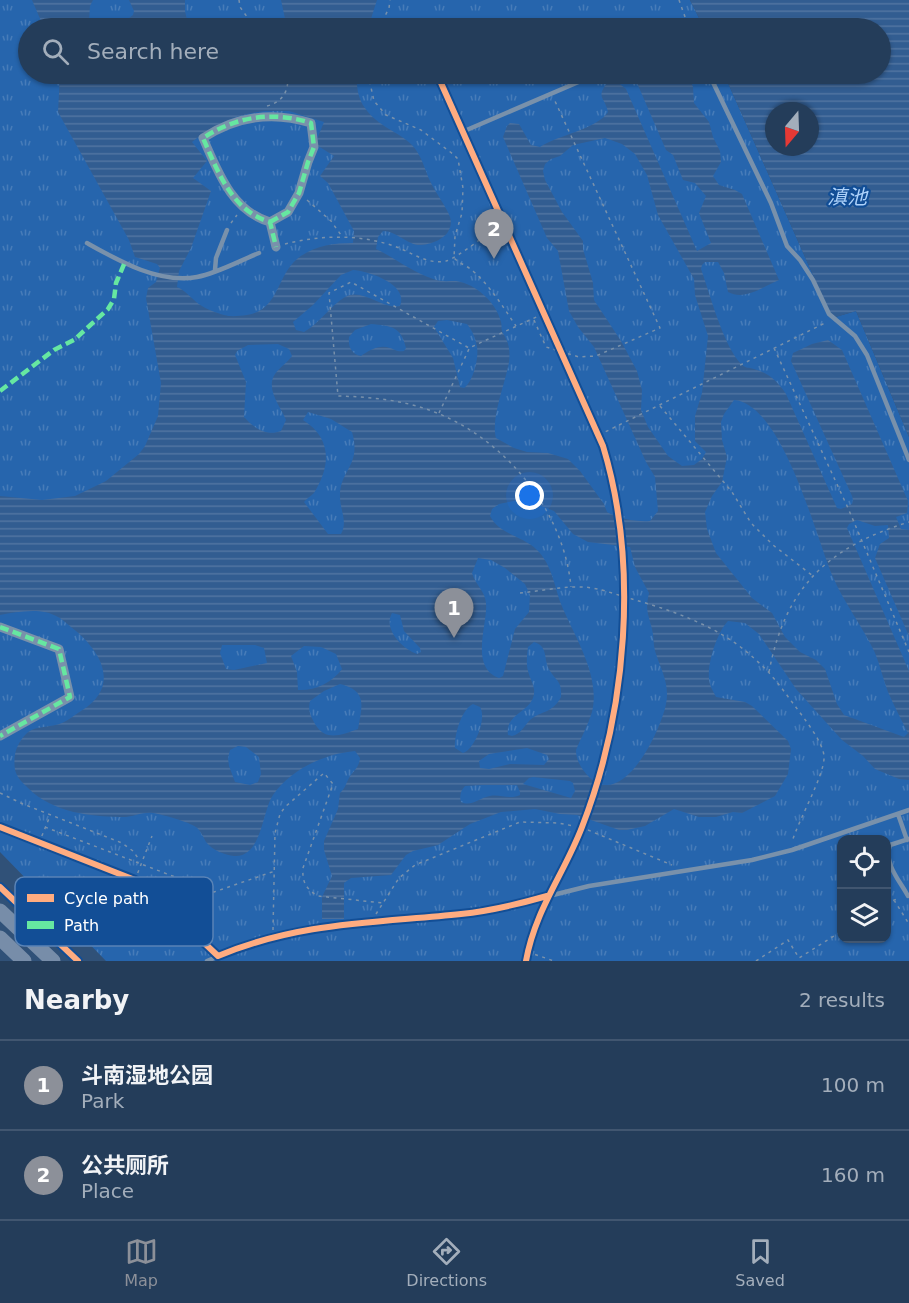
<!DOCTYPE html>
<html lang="en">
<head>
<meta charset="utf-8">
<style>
	body { margin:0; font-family:"DejaVu Sans","Noto Sans SC",sans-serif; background:#2c4460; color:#f1f3f6 }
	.controls { position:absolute; right:18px; bottom:18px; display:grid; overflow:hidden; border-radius:12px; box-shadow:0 2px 4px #0004 }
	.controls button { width:54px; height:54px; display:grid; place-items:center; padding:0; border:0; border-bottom:2px solid #415670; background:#243d5a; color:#f1f3f6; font:30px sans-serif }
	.compass { position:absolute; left:765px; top:102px; width:54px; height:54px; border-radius:50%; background:#243d5a; box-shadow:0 2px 4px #0004; rotate:199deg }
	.you { position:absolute; left:530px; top:496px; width:21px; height:21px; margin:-15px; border:4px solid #fff; border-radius:50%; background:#1a73e8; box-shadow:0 0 0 9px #1a73e833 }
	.badge { display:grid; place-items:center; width:39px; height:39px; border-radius:50%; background:#8c9099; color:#fff; font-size:20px; font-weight:700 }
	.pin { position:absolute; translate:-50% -50px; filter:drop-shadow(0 2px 3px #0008) }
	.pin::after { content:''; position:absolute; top:32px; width:21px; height:18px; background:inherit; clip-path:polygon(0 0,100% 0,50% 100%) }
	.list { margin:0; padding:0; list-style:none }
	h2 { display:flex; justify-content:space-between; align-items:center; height:78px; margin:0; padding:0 24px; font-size:26px }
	h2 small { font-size:20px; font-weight:400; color:#a3aebb }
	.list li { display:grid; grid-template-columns:39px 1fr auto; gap:18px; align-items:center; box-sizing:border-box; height:90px; padding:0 24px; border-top:2px solid #415670 }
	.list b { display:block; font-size:22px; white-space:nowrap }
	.list p { margin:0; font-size:20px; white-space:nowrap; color:#a3aebb }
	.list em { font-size:20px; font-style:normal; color:#a3aebb }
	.icon { flex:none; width:33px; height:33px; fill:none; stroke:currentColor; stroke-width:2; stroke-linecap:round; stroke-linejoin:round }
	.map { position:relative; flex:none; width:909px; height:961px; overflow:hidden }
	.search { position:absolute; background:#243d5a; box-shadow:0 2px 4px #0004; left:18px; right:18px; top:18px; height:66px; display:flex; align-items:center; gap:15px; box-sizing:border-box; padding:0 21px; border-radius:33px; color:#a3aebb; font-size:22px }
	.sheet { height:258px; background:#243d5a }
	nav { display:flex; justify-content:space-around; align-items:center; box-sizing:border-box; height:84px; border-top:2px solid #415670; background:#243d5a; font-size:16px; color:#a3aebb }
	nav a { display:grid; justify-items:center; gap:3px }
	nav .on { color:#8c9099 }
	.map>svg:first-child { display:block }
</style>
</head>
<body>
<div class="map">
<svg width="909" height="961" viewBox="0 0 909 961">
	<defs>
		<pattern id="park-tufts" width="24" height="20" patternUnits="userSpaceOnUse" patternTransform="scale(1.5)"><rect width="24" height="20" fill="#2665ad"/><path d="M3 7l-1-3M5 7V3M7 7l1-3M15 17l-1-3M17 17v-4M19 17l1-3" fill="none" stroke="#477cb9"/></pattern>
		<pattern id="water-rules" width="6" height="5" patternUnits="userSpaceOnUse" patternTransform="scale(1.5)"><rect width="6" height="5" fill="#325d91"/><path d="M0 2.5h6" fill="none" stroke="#5175a2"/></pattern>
	</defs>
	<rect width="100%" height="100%" fill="#305178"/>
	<path fill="url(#park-tufts)" fill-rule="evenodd" d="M 0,0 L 690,0 L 704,28 L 28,28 L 28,74 L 724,74 L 832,318 L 856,311 L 909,437 L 909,961 L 106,961 L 0,852 ZM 842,840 L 886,840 L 886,938 L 842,938 Z"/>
	<path fill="url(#water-rules)" fill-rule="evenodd" d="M 32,0 L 93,0 L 90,6 L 89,22 L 95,28 L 44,28 Z
		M 129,0 L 185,0 L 185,11 L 189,28 L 116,28 L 133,15 L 134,11 Z
		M 281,0 L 377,0 L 368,28 L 287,28 Z
		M 690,0 L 909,0 L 909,437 L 856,311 L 832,318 L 724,74 L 880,74 L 880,28 L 704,28 ZM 774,111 L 810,111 L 810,147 L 774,147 Z
		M 60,74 L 229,74 L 240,77 L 256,74 L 357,74 C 356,85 358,99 365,108 C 378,127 398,131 412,145 C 421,154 425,170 430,181 C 435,192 447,208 450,217 C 455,235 435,244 421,245 C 408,246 397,231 383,231 L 378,237 L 376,249 C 395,258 412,272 433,279 C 440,282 448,281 456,281 C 476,284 496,302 501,322 C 502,325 501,328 502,331 C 503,334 505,336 506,339 C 511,348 510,361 507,371 C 503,389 491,420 496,438 L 514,448 L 527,452 L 548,453 L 568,459 L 580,471 L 604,504 L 607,512 C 619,519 637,522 650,521 L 658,511 L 655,477 L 646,462 L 594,347 L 578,327 L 569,311 L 558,251 L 547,238 L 503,137 L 507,126 L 510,123 L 519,124 L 531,145 L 540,147 C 558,135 597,129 608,112 C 605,97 595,98 608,82 L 616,81 L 626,89 L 697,251 L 711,243 L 699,213 L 706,196 L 695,183 L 683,180 L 673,155 L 666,150 L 637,83 L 636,74 L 688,74 L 693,87 L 694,103 L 709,122 L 713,137 L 720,151 L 721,162 L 713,176 L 719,185 L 735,190 L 742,194 L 779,280 C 762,287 745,301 728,292 L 724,273 L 718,262 L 705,262 L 702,265 L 701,269 C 710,294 723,345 741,364 C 746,369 748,367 754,369 C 769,373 778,382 786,394 L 837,508 L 841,509 L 852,504 L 853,500 L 852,496 L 791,361 L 793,353 L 812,344 L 828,340 L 842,350 L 908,501 L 907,513 L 896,517 L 901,529 L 909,530 L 909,636 L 875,558 L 880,544 L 889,538 L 888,525 L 875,526 L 857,520 L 849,524 L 847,528 L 909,671 L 909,780 L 899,779 L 875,769 L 863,756 L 842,740 L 796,689 L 759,634 L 745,623 L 728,621 C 717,632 705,668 710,684 C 711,688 714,693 716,697 L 745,702 L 752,706 L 788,741 L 791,749 L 788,774 L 775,796 L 742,813 L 733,812 L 716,817 L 699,817 L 674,809 L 645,826 L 627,830 L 619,830 L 577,815 L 560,814 L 535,809 L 501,812 L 470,824 L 438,845 L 413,851 L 406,855 L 391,875 L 351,878 L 344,883 L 344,919 L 322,919 L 322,897 L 332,876 L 324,850 L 324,841 L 338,809 L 340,793 C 345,788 345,786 348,780 C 352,771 359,769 360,758 L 355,751 C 324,754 291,769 273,795 C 262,811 262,858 234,856 C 225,855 212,850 206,842 C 203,837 201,831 196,827 C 189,822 161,814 153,813 C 143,812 135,816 126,817 C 92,817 53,813 28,788 C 23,783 17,778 15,770 C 13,755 16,744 27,733 C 36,725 51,728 62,723 C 69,720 74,715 81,711 C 119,688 104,655 76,631 C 70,627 64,620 58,617 C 41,607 18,612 0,615 L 0,496 L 42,500 L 75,496 L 106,481 L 139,454 L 145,446 L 158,416 L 161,383 L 146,298 L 148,288 L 156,282 L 160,268 L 157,264 L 135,257 L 129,240 L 58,112 ZM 265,111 L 289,111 L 324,122 L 315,144 L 334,156 L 320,176 L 328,183 L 354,231 L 353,243 C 333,243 313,246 297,259 C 276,277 279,310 247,315 C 239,316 231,317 224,315 C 217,313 208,310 202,306 C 193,301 187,291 177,287 L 179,271 L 191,248 L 211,191 L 193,178 L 207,161 L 192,142 C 214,124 237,114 265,111 ZM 605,138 L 622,144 L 635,154 L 647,175 L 658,215 L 694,279 L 695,295 L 708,336 L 702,393 L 695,416 L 695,441 L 706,452 L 702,459 L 694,465 L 682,466 L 668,456 L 648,427 L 641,410 L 642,390 L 637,371 L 621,341 L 594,300 L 593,283 L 583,249 L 583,241 L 562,212 L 545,180 L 543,171 L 545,164 L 551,159 L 560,156 L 573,145 ZM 353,270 C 368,271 409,284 400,306 C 383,310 362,287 345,297 C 330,306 320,323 304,332 L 296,330 L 293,322 L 313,305 L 341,275 ZM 447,320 L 467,324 C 472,330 476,339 477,347 C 479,358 473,382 464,388 L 460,387 L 453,358 L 434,327 L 438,321 ZM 371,324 C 391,326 401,326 406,348 L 404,351 C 397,352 396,350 390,348 C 380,344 369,350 361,356 C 351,354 348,346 349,337 L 355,330 ZM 278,344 L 289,349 L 292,356 C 287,363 280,367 275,374 C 265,389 281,407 286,420 L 281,431 C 266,437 253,427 244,417 L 246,382 L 235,355 L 237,351 L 248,345 ZM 734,400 C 783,404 816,538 833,577 C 844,603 863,627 875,653 C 880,665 883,679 888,692 C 894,706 901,719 908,733 L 904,737 L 844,715 L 837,704 L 825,669 L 816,660 L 800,652 L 785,637 L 772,613 L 752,598 L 716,553 L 707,529 L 705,512 L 712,496 L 722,482 L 727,457 L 722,440 L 721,422 L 724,414 ZM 308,412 L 331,419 L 352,432 C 362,466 339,470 340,497 C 340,510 348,522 341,534 L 328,534 L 304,502 C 307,498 310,497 314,493 C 331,466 332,438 303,420 ZM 523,499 L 554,511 L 573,534 L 588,542 L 630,547 L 635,567 L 649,593 C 645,610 648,613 652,629 C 654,636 653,644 655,651 C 661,670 670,684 666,704 C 661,730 624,809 590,778 C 582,770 576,761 576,750 C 581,738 588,725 592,712 C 601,676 574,636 561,604 C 554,585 552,565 537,550 C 523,536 500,535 490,516 L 492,509 L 499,504 ZM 478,558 L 491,560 L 505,568 L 525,584 L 530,595 L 529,612 L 515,629 L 503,676 L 499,678 C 469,667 488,624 486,603 C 485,591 475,584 472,573 ZM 392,613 L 400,615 L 404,631 L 420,648 L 421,652 L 417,654 C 402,649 383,629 392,613 ZM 534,642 C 549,646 543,661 550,671 C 557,682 562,681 561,697 C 552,714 542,710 530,720 C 524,726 521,734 512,736 L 508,735 C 505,715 527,713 533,698 C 537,688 530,680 528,671 C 526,664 527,654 528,647 ZM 222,645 L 255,645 L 264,648 L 267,663 L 234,670 L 226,669 L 220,653 ZM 304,646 L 321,647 L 336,654 L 342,669 C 332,683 314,691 298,690 L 297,672 L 291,656 ZM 340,684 C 368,691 362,706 358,729 C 341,735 326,742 315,724 C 310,715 308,710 310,701 L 324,691 ZM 473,704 L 480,707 C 487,718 475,749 463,753 L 455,748 C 454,736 461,710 473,704 ZM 238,746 L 246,747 L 259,757 L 261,774 L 258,782 L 250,785 L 235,782 L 229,766 L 228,758 L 230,750 ZM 527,748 L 547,755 L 549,759 L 544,765 L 510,764 L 489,769 L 480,768 L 479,761 L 489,754 ZM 533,777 L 570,781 L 573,783 L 575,791 L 571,798 L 523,784 L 529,778 ZM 482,785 L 517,785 L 520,792 L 520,795 C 510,800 500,794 490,796 C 479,798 472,807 461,802 C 459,796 461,790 465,786 Z"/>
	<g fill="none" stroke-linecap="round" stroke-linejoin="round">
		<path stroke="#7991ab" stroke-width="1.5" stroke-dasharray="3 4.5" stroke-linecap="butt" d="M 239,0 L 240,7 L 255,28
			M 679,0 L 689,28
			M 379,28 L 389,8 L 390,0
			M 368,74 L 374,101 L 386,115 L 421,130 L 453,154 L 458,159 L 463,188 L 462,213 L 455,236 L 454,258 C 460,264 468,266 474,272 C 491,287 503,307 516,326
			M 267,106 C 283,102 290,90 287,74
			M 307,200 L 331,221 L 341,235
			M 231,223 L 237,215
			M 285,244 C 322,235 358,234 394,246 C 411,252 427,265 446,261 C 458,258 490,231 503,223
			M 543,314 L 469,348 L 351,282 L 329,293 L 338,396 C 372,397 405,400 437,413 C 507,441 564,512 571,587
			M 534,320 L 546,347 L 579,357 L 596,356 L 660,328 L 554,99
			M 774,348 L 848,508 L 909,652
			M 660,406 L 732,492 L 751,523 L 773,545 L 813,576
			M 439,413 L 469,349
			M 599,435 L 827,322
			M 520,593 C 541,591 563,586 584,587 C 600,588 617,595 632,599 C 677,612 723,628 757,661 C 772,674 783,690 795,706 C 803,717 824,743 824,757 C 825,774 798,821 792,842
			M 769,672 C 785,587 828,547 909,522
			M 0,793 L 23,804 L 122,843 L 133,851 L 140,861
			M 45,827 L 214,892 L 275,871
			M 588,830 L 672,865
			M 39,843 L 50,816
			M 135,880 L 152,836
			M 894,900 L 909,924
			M 886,903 L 900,898
			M 376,914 L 399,878 L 415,865 L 520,822 L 558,823 L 574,826
			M 273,930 L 275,833 L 280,814 L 285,807 L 324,773 L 333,784 L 303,868 C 302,882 306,889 318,896 L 383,903
			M 528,952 L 554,961
			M 756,961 L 788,940 L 799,958 L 842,931"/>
		<path stroke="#7991ab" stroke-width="4.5" d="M 709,74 L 771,203 L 787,246 L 800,260 L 813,280 L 829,314 L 855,336 L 867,355 L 909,460
			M 462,132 L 597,74
			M 87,243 C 119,261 159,284 197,277 C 218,273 239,261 259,253
			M 215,270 L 216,258 L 227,230
			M 898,814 L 907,840
			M 908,896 C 900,881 883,863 890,845 L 909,839
			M 537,921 C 550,887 571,856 584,822
			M 207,961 L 250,943 L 327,926 L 463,914 L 509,906 L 589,886 L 752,860 L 792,850 L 909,810"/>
		<path stroke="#7991ab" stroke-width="9" d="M 270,222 L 288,212 L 299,193 L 308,162 L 314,147 L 311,123 C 273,111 237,116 203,138 C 218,172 232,211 270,222 L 276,247
			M 0,627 L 59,649 L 70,697 L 0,736"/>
		<path stroke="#778da9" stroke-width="15" d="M 0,911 L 53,961
			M 0,938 L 24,961"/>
		<path stroke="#66e7a1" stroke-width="4.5" stroke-dasharray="9 4.5" stroke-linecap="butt" d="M 270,222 L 288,212 L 299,193 L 308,162 L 314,147 L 311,123 C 273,111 237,116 203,138 C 218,172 232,211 270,222 L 276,247
			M 0,391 L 54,350 L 74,340 L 108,309 L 114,299 L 116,283 L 125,262
			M 0,627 L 59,649 L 70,697 L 0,736"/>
		<defs>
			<path id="cycleway" d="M 437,74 L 603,446 C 639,565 627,711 582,827 C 564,874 535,910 526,961
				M 0,827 L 135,880 L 143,885 L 218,956 C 299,922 375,923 461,914 C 490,911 519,904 547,896
				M 0,887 L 78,961"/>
		</defs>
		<use href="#cycleway" stroke="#124e96" stroke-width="10"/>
		<use href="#cycleway" stroke="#ffac80" stroke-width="6"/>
	</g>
	<g text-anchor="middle" stroke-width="4.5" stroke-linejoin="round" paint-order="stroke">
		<g font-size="20" font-style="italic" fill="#aed2fa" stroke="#124e96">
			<text x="847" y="204">滇池</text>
		</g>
	</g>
	<rect x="15" y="877" width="198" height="69" rx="9" fill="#124e96" stroke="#5983b6" stroke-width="1.5"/>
	<rect x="27" y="894" width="27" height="8" fill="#ffac80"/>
	<rect x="27" y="921" width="27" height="8" fill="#66e7a1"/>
	<g font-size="16" fill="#fff">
		<text x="64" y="904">Cycle path</text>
		<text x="64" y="931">Path</text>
	</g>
</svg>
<div class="controls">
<button><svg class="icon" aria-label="locate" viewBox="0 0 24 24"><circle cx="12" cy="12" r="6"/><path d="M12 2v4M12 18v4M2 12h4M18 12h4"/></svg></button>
<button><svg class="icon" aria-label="layers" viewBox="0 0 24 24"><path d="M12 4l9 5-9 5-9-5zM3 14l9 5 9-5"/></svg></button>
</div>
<svg class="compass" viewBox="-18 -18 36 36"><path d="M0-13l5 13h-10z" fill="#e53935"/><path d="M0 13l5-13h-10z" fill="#a3aebb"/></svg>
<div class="you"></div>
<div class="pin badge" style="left:454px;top:638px">1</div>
<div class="pin badge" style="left:494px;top:259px">2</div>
<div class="search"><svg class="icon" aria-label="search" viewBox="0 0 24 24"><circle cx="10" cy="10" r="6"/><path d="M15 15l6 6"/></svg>Search here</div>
</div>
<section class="sheet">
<h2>Nearby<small>2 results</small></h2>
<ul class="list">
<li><span class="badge">1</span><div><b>斗南湿地公园</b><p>Park</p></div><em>100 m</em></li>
<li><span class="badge">2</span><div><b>公共厕所</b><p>Place</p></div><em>160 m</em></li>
</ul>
</section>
<nav>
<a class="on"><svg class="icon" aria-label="map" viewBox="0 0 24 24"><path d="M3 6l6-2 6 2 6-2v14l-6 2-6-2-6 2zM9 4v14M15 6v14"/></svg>Map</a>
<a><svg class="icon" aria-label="directions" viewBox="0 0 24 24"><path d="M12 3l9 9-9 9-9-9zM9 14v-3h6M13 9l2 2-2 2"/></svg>Directions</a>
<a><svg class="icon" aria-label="saved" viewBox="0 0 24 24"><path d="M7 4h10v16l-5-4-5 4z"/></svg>Saved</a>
</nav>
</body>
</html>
